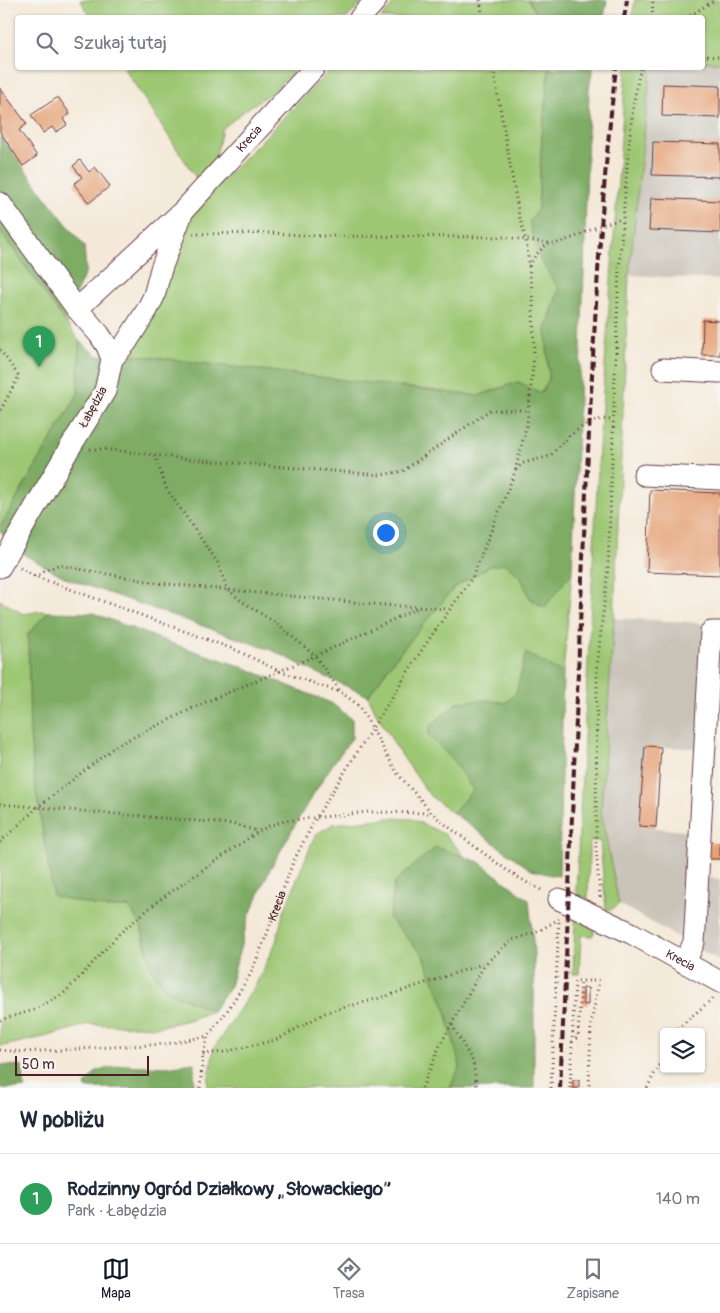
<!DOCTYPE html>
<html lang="pl">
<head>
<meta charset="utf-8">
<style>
	body { margin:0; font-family:Pangolin,sans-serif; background:#f6f6f7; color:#1f2937 }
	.controls { position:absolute; right:15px; bottom:15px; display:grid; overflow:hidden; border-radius:5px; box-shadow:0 1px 4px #0004 }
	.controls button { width:45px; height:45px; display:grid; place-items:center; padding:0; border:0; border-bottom:1px solid #e0e1e3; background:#fff; color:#1f2937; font:25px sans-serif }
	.scale { position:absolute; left:15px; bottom:12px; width:134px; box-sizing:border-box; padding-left:5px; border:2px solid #4a1f2b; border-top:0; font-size:14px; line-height:18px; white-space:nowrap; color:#4a1f2b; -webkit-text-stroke:4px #f6f6f2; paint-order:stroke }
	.you { position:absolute; left:385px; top:532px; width:18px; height:18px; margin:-12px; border:4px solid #fff; border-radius:50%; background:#1a73e8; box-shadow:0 0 0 8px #1a73e833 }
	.badge { display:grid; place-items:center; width:32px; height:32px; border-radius:50%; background:#111827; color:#fff; font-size:16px; font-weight:700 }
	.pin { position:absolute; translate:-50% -41px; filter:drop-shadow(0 1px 2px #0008) }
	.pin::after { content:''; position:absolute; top:26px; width:18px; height:15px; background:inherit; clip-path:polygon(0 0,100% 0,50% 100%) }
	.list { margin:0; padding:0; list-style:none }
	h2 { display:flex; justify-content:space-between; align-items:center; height:65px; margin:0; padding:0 20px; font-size:21px }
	h2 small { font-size:16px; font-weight:400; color:#747a83 }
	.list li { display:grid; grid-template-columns:32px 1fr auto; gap:15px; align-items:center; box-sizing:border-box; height:90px; padding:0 20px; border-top:1px solid #e0e1e3 }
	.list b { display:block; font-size:19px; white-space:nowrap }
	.list p { margin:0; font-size:16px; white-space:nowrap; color:#747a83 }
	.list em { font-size:16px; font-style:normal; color:#747a83 }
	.icon { flex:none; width:28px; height:28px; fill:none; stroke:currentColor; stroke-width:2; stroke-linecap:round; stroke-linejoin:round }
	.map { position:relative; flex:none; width:720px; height:1088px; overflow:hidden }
	.search { position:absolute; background:#fff; box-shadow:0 1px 4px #0004; left:15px; right:15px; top:15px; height:55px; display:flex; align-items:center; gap:12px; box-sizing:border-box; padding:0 18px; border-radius:5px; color:#747a83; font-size:19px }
	.sheet { height:155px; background:#fff }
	nav { display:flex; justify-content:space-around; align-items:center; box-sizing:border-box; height:70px; border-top:1px solid #e0e1e3; background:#fff; font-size:14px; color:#747a83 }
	nav a { display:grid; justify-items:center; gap:2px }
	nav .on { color:#111827 }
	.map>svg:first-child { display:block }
</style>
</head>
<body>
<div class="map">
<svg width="720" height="1088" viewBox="0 0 720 1088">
	<rect width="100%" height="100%" fill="#f6f6f2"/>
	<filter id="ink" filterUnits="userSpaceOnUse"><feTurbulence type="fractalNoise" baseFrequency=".02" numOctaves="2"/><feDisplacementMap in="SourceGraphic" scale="10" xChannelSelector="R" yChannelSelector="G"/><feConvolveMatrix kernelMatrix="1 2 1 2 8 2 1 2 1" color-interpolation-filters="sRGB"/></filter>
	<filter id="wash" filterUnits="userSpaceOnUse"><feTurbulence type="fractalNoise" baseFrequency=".0096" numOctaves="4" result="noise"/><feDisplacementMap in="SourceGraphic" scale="20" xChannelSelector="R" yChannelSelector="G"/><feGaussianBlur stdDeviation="1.12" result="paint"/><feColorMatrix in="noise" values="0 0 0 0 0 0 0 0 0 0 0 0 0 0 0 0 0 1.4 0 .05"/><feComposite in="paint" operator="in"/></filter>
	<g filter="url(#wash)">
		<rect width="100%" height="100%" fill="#f4e9d8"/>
		<path fill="#c9c3b8" d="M 703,62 L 720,62 L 720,280 L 629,275 L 651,68 L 702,68 Z
			M 614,618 L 689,622 L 714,625 L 708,749 L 646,746 L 639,826 L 693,832 L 704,878 L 720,879 L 720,961 L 619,904 L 601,815 Z"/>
		<path fill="#9dc773" stroke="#74734f" d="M 80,0 L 364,0 L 347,18 L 91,17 Z
			M 397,0 L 528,0 L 539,17 L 381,18 Z
			M 635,0 L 720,0 L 720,62 L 703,62 L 702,18 L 632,17 Z
			M 124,68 L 297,68 L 272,92 L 245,110 L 222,129 L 215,160 L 200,184 Z
			M 332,68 L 549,68 L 542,136 L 538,209 L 540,260 L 559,289 L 546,329 L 549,379 L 541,393 L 518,382 L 478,396 L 126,354 L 187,217 Z
			M 626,68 L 651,68 L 629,275 L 614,618 L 601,812 L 619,904 L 611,910 L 606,909 L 600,841 L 591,841 L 589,845 L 588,898 L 582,898 L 576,892 L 599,449 Z
			M 0,231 L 79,341 L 78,394 L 0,527 Z
			M 506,563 L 520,576 L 530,598 L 544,608 L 572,572 L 563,673 L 527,654 L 516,694 L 505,703 L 487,700 L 428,735 L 453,760 L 473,790 L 453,813 L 430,796 L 398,750 L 376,713 L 368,696 L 391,664 L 454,587 L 490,566 Z
			M 0,600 L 23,614 L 42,611 L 48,612 L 28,634 L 30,734 L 35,784 L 45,847 L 106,908 L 129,907 L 141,926 L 151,967 L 166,991 L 213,1011 L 188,1020 L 157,1027 L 89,1024 L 48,1036 L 3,1046 L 0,1046 Z
			M 389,818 L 412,819 L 446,835 L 465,857 L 436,848 L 389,918 L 422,954 L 444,1004 L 460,1066 L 450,1088 L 207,1088 L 214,1048 L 256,984 L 276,942 L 283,914 L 315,835 L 333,824 Z
			M 575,919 L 591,925 L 594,928 L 594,934 L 592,936 L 581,935 L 579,974 L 573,974 Z"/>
		<path fill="#7eac65" stroke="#646648" d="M 528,0 L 607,0 L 604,17 L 539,18 Z
			M 549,68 L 593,68 L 589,88 L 584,272 L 572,572 L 544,608 L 530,598 L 520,576 L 506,564 L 490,566 L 454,588 L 393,661 L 368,696 L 315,672 L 274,651 L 68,579 L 23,554 L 0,531 L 0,527 L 78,394 L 79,341 L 98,356 L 126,354 L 478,396 L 518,382 L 541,393 L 549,379 L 546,329 L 559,289 L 540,260 L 529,222 L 538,209 L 542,136 Z
			M 0,136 L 50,203 L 84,246 L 86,271 L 64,320 L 0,231 Z
			M 48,612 L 93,613 L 173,644 L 240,666 L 331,703 L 352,719 L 352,738 L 332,765 L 307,804 L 269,871 L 248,919 L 230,986 L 213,1011 L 166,991 L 151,967 L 141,926 L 129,907 L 106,908 L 53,896 L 35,784 L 30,734 L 28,634 Z
			M 526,653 L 563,673 L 559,876 L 552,875 L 531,870 L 453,813 L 473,790 L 453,760 L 428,735 L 430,726 L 458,702 L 487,700 L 506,703 L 516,693 Z
			M 436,847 L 479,862 L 529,900 L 534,952 L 534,1088 L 450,1088 L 460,1066 L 444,1004 L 422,954 L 389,918 L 395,881 Z
			M 194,1063 L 194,1088 L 86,1088 L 85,1085 L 97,1071 L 124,1065 L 166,1067 Z
			M 0,1065 L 22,1066 L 25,1088 L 0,1088 Z"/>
		<g id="blocks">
			<path fill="#e6a176" d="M 663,84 L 720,86 L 720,118 L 662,116 Z
				M 0,88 L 27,124 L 19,130 L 37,156 L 23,166 L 0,132 Z
				M 58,97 L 70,114 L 63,119 L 67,125 L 56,132 L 52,127 L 43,133 L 31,115 Z
				M 653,142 L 720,144 L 720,177 L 652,175 Z
				M 80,160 L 89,172 L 95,167 L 110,186 L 89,203 L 74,184 L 82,177 L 73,166 Z
				M 651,198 L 720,201 L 720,233 L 649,230 Z
				M 703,320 L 720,321 L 720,355 L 702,355 Z
				M 650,490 L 720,493 L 720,575 L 647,572 Z
				M 645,746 L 661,747 L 656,827 L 639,826 Z
				M 707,842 L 720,843 L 720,859 L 706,859 Z
				M 583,988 L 588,988 L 588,1005 L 583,1004 Z
				M 573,1080 L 579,1080 L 579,1088 L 573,1088 Z"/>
		</g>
	</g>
	<g filter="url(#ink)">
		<use href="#blocks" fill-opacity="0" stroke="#643d45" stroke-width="1"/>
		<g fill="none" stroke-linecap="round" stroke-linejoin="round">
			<defs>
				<g id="minor">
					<path d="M 360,18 L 376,0"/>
					<path d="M 0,203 L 77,309 L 99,334 L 107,346 L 112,359 L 105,391 L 69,449 L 0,567"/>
					<path id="s2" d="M 183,211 L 314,68"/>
					<path d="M 77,309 L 183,211 L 161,269 L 154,296 L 147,310 L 126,343 L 112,359"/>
					<path d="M 663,369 L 720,372"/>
					<path d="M 644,475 L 720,479"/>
					<path id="s3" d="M 559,899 L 631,933 L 720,982"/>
					<path d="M 685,963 L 694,942 L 695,928 L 711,632 L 720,632"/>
				</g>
			</defs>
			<use href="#minor" stroke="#643d45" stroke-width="23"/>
			<g stroke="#643d45" stroke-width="3" stroke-dasharray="1 4" stroke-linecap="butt">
				<path d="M 480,0 L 483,18"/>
				<path d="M 652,18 L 653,0"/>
				<path d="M 686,18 L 715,0"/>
				<path d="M 702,56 L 720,57"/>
				<path d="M 193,234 L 272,233 L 316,236 L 505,237 L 555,244 L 575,237 L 601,225 L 622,219"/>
				<path d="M 529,266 C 534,256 540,250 549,243"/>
				<path d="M 0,350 L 19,376 L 0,411"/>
				<path d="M 90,449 L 103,449 L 187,459 L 381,475 L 403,471 L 490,410 L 529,410"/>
				<path d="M 155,455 L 166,488 L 218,563 L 227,589 L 243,602 L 280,626 L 315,656 L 341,692"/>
				<path d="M 516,470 L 523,463 L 550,456 L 570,435 L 590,422 L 602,419 L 613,420"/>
				<path d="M 20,568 L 34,576 L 236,650 L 279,671 L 342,693 L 353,701 L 360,707 L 397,773 L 432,813 L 442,822 L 505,869 L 526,882 L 543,891"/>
				<path d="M 34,576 L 58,565 L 157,583 L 383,605 L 449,609"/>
				<path d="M 0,804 L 232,824 L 258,831"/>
				<path d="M 0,842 L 38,807 L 117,745 L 208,701 L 315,656 L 420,607"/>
				<path d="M 600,897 L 596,849 L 597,667 L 608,568 L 619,268 C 622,231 625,193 628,156 C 631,126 633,96 641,68"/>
				<path d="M 0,1020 L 34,1010 L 63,994 L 79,978 L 120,933 L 158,901 L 259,831 L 271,825 L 285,821 L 368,812 L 431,813"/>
				<path d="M 452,1025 L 473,1062 L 477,1088"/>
				<path d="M 674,1032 L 713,998"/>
				<path d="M 572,1042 L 578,1037 L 581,981"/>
				<path d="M 0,1050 L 23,1052 L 166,1044 L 208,1036"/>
				<path d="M 203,1054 L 224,1052 L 276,1040 L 327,1012 L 380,998 L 486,963 L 512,940 L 537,932 L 559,919"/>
				<path id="s1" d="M 200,1088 L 203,1054 L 208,1036 L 227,1011 L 250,975 L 267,934 L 293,862 L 316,818 L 332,792 L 423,648 L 472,578 L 515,472 L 527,423 L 534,357 L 533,301 L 526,240 L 519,215 L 493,68"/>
				<path d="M 422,1088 L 440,1045 L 485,964"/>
				<path d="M 551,1088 L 559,920"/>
				<path d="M 570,1088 L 575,981 L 599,981 L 591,1025 L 589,1088"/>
				<path d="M 647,1088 L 664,1055"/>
			</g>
			<use href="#minor" stroke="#fff" stroke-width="21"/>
			<path stroke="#4a1f2b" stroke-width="4" stroke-dasharray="8 4" stroke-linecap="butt" d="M 624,18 L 627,0
				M 560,1088 C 570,883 577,677 587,472 C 594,337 600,202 616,68"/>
		</g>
	</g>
	<g text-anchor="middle" stroke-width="4.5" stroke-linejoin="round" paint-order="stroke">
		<g font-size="12" fill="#4a1f2b" stroke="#f6f6f2">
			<text dy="4" stroke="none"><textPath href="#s2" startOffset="98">Krecia</textPath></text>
			<text transform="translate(93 407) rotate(-61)" y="4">Łabędzia</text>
			<text dy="4" stroke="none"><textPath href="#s1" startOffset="201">Krecia</textPath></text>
			<text dy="4" stroke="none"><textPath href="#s3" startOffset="136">Krecia</textPath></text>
		</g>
	</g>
</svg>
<div class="controls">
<button><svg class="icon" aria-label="layers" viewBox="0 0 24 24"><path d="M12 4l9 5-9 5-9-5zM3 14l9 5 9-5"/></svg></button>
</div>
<div class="scale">50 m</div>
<div class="you"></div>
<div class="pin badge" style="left:39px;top:367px;background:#2e9e5b">1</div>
<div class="search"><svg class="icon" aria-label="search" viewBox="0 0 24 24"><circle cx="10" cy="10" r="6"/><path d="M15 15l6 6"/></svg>Szukaj tutaj</div>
</div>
<section class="sheet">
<h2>W pobliżu<small></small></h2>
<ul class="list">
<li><span class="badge" style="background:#2e9e5b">1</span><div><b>Rodzinny Ogród Działkowy „Słowackiego”</b><p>Park · Łabędzia</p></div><em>140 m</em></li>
</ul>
</section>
<nav>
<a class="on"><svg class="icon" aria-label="map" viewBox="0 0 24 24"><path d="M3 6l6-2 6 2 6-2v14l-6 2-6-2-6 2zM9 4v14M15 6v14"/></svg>Mapa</a>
<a><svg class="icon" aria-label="directions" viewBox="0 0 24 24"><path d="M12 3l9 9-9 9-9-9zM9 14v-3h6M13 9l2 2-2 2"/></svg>Trasa</a>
<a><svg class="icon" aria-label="saved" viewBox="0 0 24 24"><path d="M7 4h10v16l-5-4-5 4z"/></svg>Zapisane</a>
</nav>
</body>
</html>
